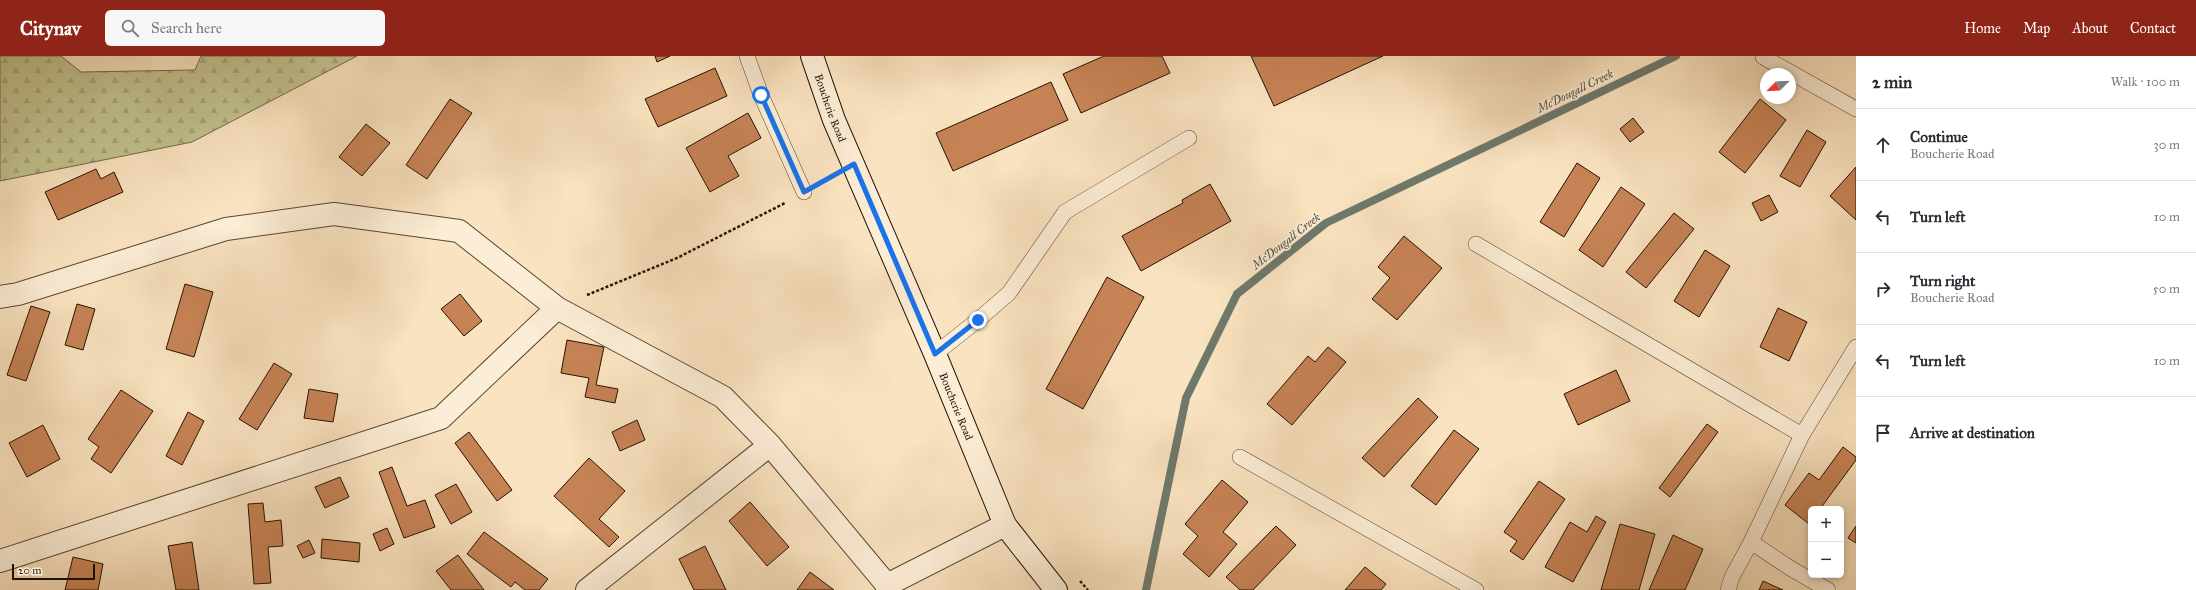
<!DOCTYPE html>
<html lang="en">
<head>
<meta charset="utf-8">
<style>
	body { margin:0; font-family:"IM FELL Great Primer",serif; background:#f7f7f7; color:#2b2b33 }
	.controls { position:absolute; right:12px; bottom:12px; display:grid; overflow:hidden; border-radius:6px; box-shadow:0 2px 6px #0003 }
	.controls button { width:36px; height:36px; display:grid; place-items:center; padding:0; border:0; border-bottom:1px solid #e1e1e2; background:#fff; color:#2b2b33; font:20px sans-serif }
	.compass { position:absolute; left:1760px; top:12px; width:36px; height:36px; border-radius:50%; background:#fff; box-shadow:0 2px 6px #0003; rotate:246deg }
	.scale { position:absolute; left:12px; bottom:10px; width:83px; box-sizing:border-box; padding-left:4px; border:2px solid #251200; border-top:0; font-size:11px; line-height:14px; white-space:nowrap; color:#251200; -webkit-text-stroke:3px #fcedd6; paint-order:stroke }
	.stop { position:absolute; width:12px; height:12px; margin:-9px; border:3px solid #1a73e8; border-radius:50%; background:#fff }
	.stop.end { background:#1a73e8; border-color:#fff; box-shadow:0 1px 4px #0008 }
	.list { margin:0; padding:0; list-style:none }
	h2 { display:flex; justify-content:space-between; align-items:center; height:52px; margin:0; padding:0 16px; font-size:17px }
	h2 small { font-size:13px; font-weight:400; color:#7c7c81 }
	.list li { display:grid; grid-template-columns:26px 1fr auto; gap:12px; align-items:center; box-sizing:border-box; height:72px; padding:0 16px; border-top:1px solid #e1e1e2 }
	.list b { display:block; font-size:15px; white-space:nowrap }
	.list p { margin:0; font-size:13px; white-space:nowrap; color:#7c7c81 }
	.list em { font-size:13px; font-style:normal; color:#7c7c81 }
	.icon { flex:none; width:22px; height:22px; fill:none; stroke:currentColor; stroke-width:2; stroke-linecap:round; stroke-linejoin:round }
	.map { position:relative; flex:none; width:1856px; height:534px; overflow:hidden }
	header { display:flex; align-items:center; gap:24px; box-sizing:border-box; height:56px; padding:0 20px; background:#8f2418; color:#fff }
	header strong { font-size:19px }
	nav { display:flex; gap:22px; margin-inline-start:auto; font-size:14px }
	.search { width:280px; height:36px; background:#f7f7f7; display:flex; align-items:center; gap:10px; box-sizing:border-box; padding:0 14px; border-radius:6px; color:#7c7c81; font-size:15px }
	main { display:flex }
	aside { flex:1; background:#fff }
	.map>svg:first-child { display:block }
</style>
</head>
<body>
<header>
<strong>Citynav</strong>
<div class="search"><svg class="icon" aria-label="search" viewBox="0 0 24 24"><circle cx="10" cy="10" r="6"/><path d="M15 15l6 6"/></svg>Search here</div>
<nav><a>Home</a><a>Map</a><a>About</a><a>Contact</a></nav>
</header>
<main>
<div class="map">
<svg width="1856" height="534" viewBox="0 0 1856 534">
	<defs>
		<pattern id="forest-firs" width="22" height="20" patternUnits="userSpaceOnUse"><rect width="22" height="20" fill="#c2c390"/><path d="M5 1l3.5 6h-7zM16 11l3.5 6h-7z" fill="#a7a67a"/></pattern>
	</defs>
	<rect width="100%" height="100%" fill="#fae3c0"/>
	<filter id="stains"><feTurbulence type="fractalNoise" baseFrequency=".005" numOctaves="4"/><feColorMatrix values="0 0 0 0 .2 0 0 0 0 .09 0 0 0 0 .02 0 0 0 .5 -.17"/></filter>
	<radialGradient id="worn" r=".72"><stop offset=".6" stop-color="#630" stop-opacity="0"/><stop offset="1" stop-color="#630" stop-opacity=".3"/></radialGradient>
	<path fill="url(#forest-firs)" stroke="#746a48" d="M 0,0 L 61,0 L 81,16 L 195,14 L 201,0 L 357,0 L 192,86 L 0,125 Z"/>
	<g fill="none" stroke-linecap="round" stroke-linejoin="round">
		<path stroke="#6e796c" stroke-width="8" d="M 1146,534 L 1186,342 L 1237,238 L 1326,167 L 1676,0"/>
	</g>
	<path fill="#c78356" stroke="#251200" d="M 655,0 L 670,0 L 657,6 Z
		M 1104,0 L 1162,0 L 1170,17 L 1081,57 L 1063,18 Z
		M 1251,0 L 1383,0 L 1274,50 Z
		M 715,12 L 727,40 L 658,71 L 645,43 Z
		M 1051,26 L 1068,64 L 953,115 L 936,77 Z
		M 450,43 L 472,57 L 427,123 L 406,109 Z
		M 1760,43 L 1786,64 L 1745,117 L 1719,96 Z
		M 748,57 L 761,82 L 728,100 L 739,120 L 710,136 L 686,92 Z
		M 1633,62 L 1644,76 L 1630,86 L 1620,73 Z
		M 366,68 L 390,87 L 362,120 L 339,101 Z
		M 1807,74 L 1826,86 L 1800,131 L 1780,120 Z
		M 1577,107 L 1600,122 L 1564,181 L 1540,166 Z
		M 1856,111 L 1856,164 L 1830,140 Z
		M 96,113 L 101,123 L 114,116 L 123,136 L 58,164 L 45,136 Z
		M 1210,128 L 1231,165 L 1141,215 L 1122,180 L 1183,147 L 1182,144 Z
		M 1621,131 L 1645,148 L 1603,211 L 1579,194 Z
		M 1769,139 L 1778,156 L 1761,165 L 1752,147 Z
		M 1674,157 L 1694,173 L 1646,232 L 1626,216 Z
		M 1404,180 L 1442,212 L 1397,264 L 1372,243 L 1390,222 L 1378,211 Z
		M 1705,194 L 1730,210 L 1699,261 L 1674,245 Z
		M 1107,221 L 1144,241 L 1083,353 L 1046,333 Z
		M 185,228 L 213,236 L 194,301 L 166,293 Z
		M 460,238 L 482,265 L 464,280 L 441,253 Z
		M 77,248 L 95,253 L 83,294 L 65,289 Z
		M 31,250 L 50,256 L 26,325 L 7,319 Z
		M 1778,252 L 1807,266 L 1789,305 L 1760,291 Z
		M 567,284 L 604,291 L 596,329 L 618,333 L 615,347 L 585,341 L 589,322 L 561,317 Z
		M 1328,291 L 1346,306 L 1292,369 L 1267,348 L 1308,300 L 1315,306 Z
		M 274,307 L 292,318 L 257,374 L 239,363 Z
		M 1616,314 L 1630,345 L 1578,369 L 1564,338 Z
		M 309,333 L 338,338 L 333,366 L 304,362 Z
		M 121,334 L 153,355 L 111,417 L 91,403 L 99,391 L 88,383 Z
		M 1418,342 L 1438,361 L 1384,421 L 1362,402 Z
		M 188,356 L 204,365 L 182,409 L 166,400 Z
		M 637,364 L 645,384 L 620,395 L 612,376 Z
		M 1707,368 L 1718,376 L 1670,441 L 1659,432 Z
		M 43,369 L 60,403 L 27,421 L 9,387 Z
		M 1454,374 L 1479,393 L 1436,449 L 1411,430 Z
		M 469,376 L 512,434 L 497,445 L 455,387 Z
		M 1843,391 L 1856,401 L 1856,404 L 1820,453 L 1811,453 L 1809,468 L 1785,449 L 1809,417 L 1819,424 Z
		M 589,402 L 625,435 L 599,463 L 619,481 L 609,491 L 554,440 Z
		M 392,411 L 407,450 L 425,444 L 435,471 L 404,482 L 379,416 Z
		M 340,421 L 349,441 L 325,452 L 315,431 Z
		M 1222,424 L 1248,446 L 1223,476 L 1237,488 L 1209,521 L 1183,498 L 1198,480 L 1185,468 Z
		M 1539,425 L 1565,443 L 1523,504 L 1510,495 L 1517,485 L 1504,476 Z
		M 456,428 L 472,456 L 451,468 L 435,439 Z
		M 750,446 L 789,491 L 767,510 L 729,465 Z
		M 263,447 L 265,466 L 281,464 L 283,490 L 268,491 L 271,527 L 254,528 L 248,448 Z
		M 1596,460 L 1606,466 L 1573,526 L 1545,511 L 1570,466 L 1587,476 Z
		M 1620,468 L 1655,478 L 1639,534 L 1601,534 Z
		M 1276,470 L 1296,489 L 1253,534 L 1240,534 L 1226,521 Z
		M 1856,470 L 1856,487 L 1848,482 Z
		M 387,472 L 394,488 L 380,495 L 373,478 Z
		M 484,476 L 548,523 L 539,534 L 525,534 L 515,526 L 511,531 L 467,498 Z
		M 1673,479 L 1703,493 L 1685,534 L 1649,534 Z
		M 322,483 L 360,487 L 359,506 L 321,502 Z
		M 309,484 L 315,497 L 303,502 L 297,490 Z
		M 192,486 L 199,534 L 176,534 L 168,490 Z
		M 705,490 L 726,534 L 694,534 L 679,503 Z
		M 458,499 L 484,534 L 451,534 L 436,515 Z
		M 73,501 L 103,508 L 98,534 L 65,534 Z
		M 1365,511 L 1386,528 L 1381,534 L 1345,534 Z
		M 810,516 L 834,534 L 797,534 Z
		M 1763,525 L 1783,534 L 1759,534 Z"/>
	<g fill="none" stroke-linecap="round" stroke-linejoin="round">
		<defs>
			<path id="lane" d="M 747,0 L 761,39 L 804,136
				M 1763,1 L 1856,53
				M 1476,188 L 1802,379
				M 935,298 L 978,264 L 1009,237 L 1065,156 L 1189,82
				M 1240,401 L 1476,534
				M 1751,486 L 1790,512 L 1828,534
				M 1728,534 L 1732,521 L 1751,486 L 1802,379 L 1856,291"/>
			<path id="street" d="M 0,241 L 18,238 L 226,173 L 334,158 L 459,175 L 557,252 L 723,341 L 770,389 L 887,529 L 887,534
				M 0,505 L 441,362 L 557,252
				M 887,529 L 1005,469
				M 587,534 L 770,389"/>
			<g id="secondary">
				<path id="s1" d="M 812,0 L 834,64 L 935,298 L 1005,469 L 1056,534"/>
			</g>
		</defs>
		<use href="#lane" stroke="#5a4630" stroke-width="16"/>
		<use href="#street" stroke="#5a4630" stroke-width="24"/>
		<use href="#secondary" stroke="#251200" stroke-width="24"/>
		<path stroke="#251200" stroke-width="2.5" stroke-dasharray="3 2" stroke-linecap="butt" d="M 587,239 L 677,202 L 785,147
			M 1080,525 L 1088,534"/>
		<use href="#lane" stroke="#fcedd6" stroke-width="15"/>
		<use href="#street" stroke="#fcedd6" stroke-width="22"/>
		<use href="#secondary" stroke="#fcedd6" stroke-width="22"/>
	</g>
	<g fill="none" stroke-linecap="round" stroke-linejoin="round">
		<path stroke="#1a73e8" stroke-width="5" d="M 761,39 L 804,136 L 854,108 L 935,298 L 978,264"/>
	</g>
	<g text-anchor="middle" stroke-width="3.5" stroke-linejoin="round" paint-order="stroke">
		<g font-size="11" fill="#251200" stroke="#fcedd6">
			<text dy="4" stroke="none"><textPath href="#s1" startOffset="55">Boucherie Road</textPath></text>
			<text dy="4" stroke="none"><textPath href="#s1" startOffset="379">Boucherie Road</textPath></text>
		</g>
		<g font-size="12" font-style="italic" fill="#4f4e3f" stroke="#fcedd6">
			<text transform="translate(1575 35) rotate(-26)" y="4">McDougall Creek</text>
			<text transform="translate(1286 185) rotate(-38)" y="4">McDougall Creek</text>
		</g>
	</g>
	<rect width="100%" height="100%" filter="url(#stains)"/>
	<rect width="100%" height="100%" fill="url(#worn)"/>
</svg>
<div class="controls">
<button>+</button>
<button>−</button>
</div>
<svg class="compass" viewBox="-18 -18 36 36"><path d="M0-13l5 13h-10z" fill="#e53935"/><path d="M0 13l5-13h-10z" fill="#7c7c81"/></svg>
<div class="scale">20 m</div>
<div class="stop" style="left:761px;top:39px"></div>
<div class="stop end" style="left:978px;top:264px"></div>
</div>
<aside>
<h2>2 min<small>Walk · 100 m</small></h2>
<ul class="list">
<li><svg class="icon" aria-label="ahead" viewBox="0 0 24 24"><path d="M12 20V5M6 11l6-6 6 6"/></svg><div><b>Continue</b><p>Boucherie Road</p></div><em>30 m</em></li>
<li><svg class="icon" aria-label="left" viewBox="0 0 24 24"><path d="M17 20v-9H6M10 6l-5 5 5 5"/></svg><div><b>Turn left</b></div><em>10 m</em></li>
<li><svg class="icon" aria-label="right" viewBox="0 0 24 24"><path d="M7 20v-9h11M14 6l5 5-5 5"/></svg><div><b>Turn right</b><p>Boucherie Road</p></div><em>50 m</em></li>
<li><svg class="icon" aria-label="left" viewBox="0 0 24 24"><path d="M17 20v-9H6M10 6l-5 5 5 5"/></svg><div><b>Turn left</b></div><em>10 m</em></li>
<li><svg class="icon" aria-label="arrive" viewBox="0 0 24 24"><path d="M6 21V4h12l-3 4 3 4H6"/></svg><div><b>Arrive at destination</b></div></li>
</ul>
</aside>
</main>
</body>
</html>
